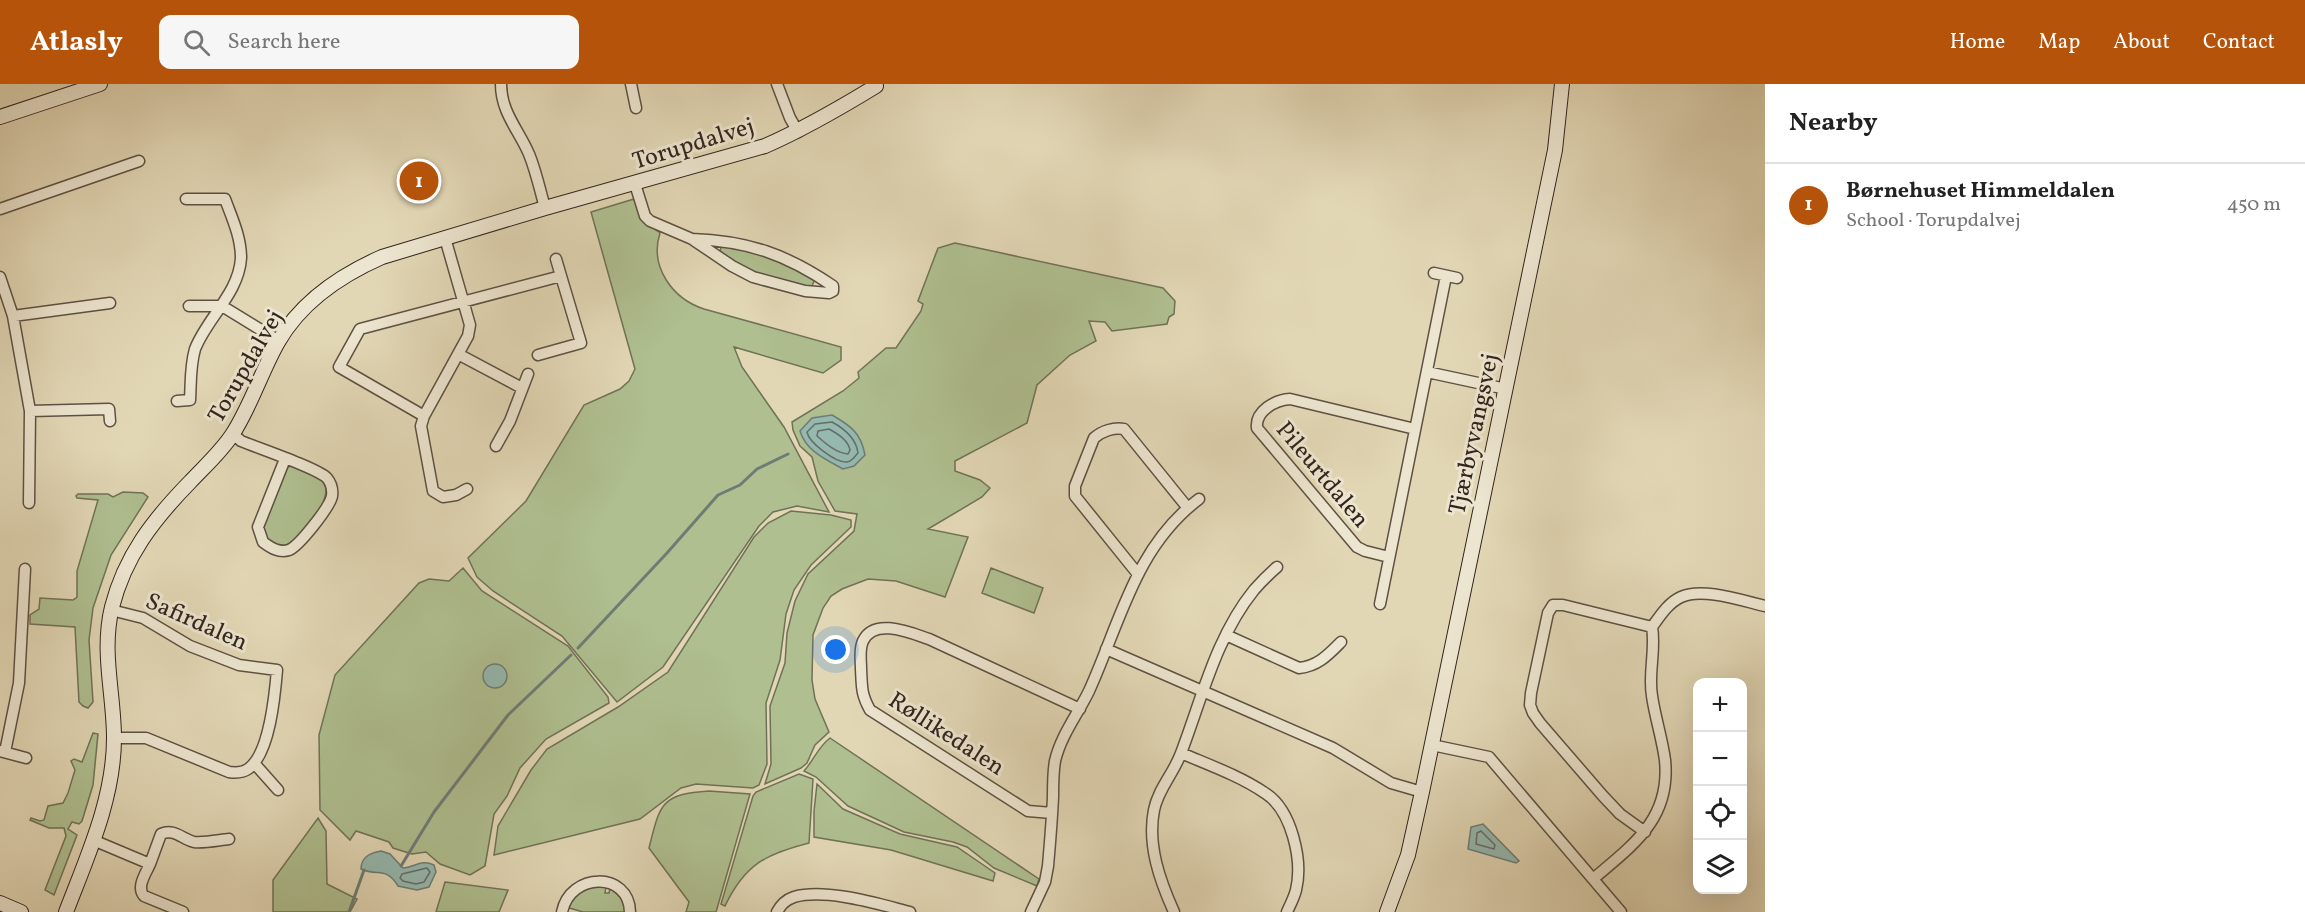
<!DOCTYPE html>
<html lang="en">
<head>
<meta charset="utf-8">
<style>
	body { margin:0; font-family:Vollkorn,serif; background:#f6f6f6; color:#222 }
	.controls { position:absolute; right:18px; bottom:18px; display:grid; overflow:hidden; border-radius:12px; box-shadow:0 6px 24px #0002 }
	.controls button { width:54px; height:54px; display:grid; place-items:center; padding:0; border:0; border-bottom:2px solid #e0e0e0; background:#fff; color:#222; font:30px sans-serif }
	.you { position:absolute; left:836px; top:566px; width:21px; height:21px; margin:-15px; border:4px solid #fff; border-radius:50%; background:#1a73e8; box-shadow:0 0 0 9px #1a73e833 }
	.badge { display:grid; place-items:center; width:39px; height:39px; border-radius:50%; background:#b45309; color:#fff; font-size:20px; font-weight:700 }
	.pin { position:absolute; translate:-50% -50%; border:3px solid #fff; box-shadow:0 2px 6px #0006 }
	.list { margin:0; padding:0; list-style:none }
	h2 { display:flex; justify-content:space-between; align-items:center; height:78px; margin:0; padding:0 24px; font-size:26px }
	h2 small { font-size:20px; font-weight:400; color:#767676 }
	.list li { display:grid; grid-template-columns:39px 1fr auto; gap:18px; align-items:center; box-sizing:border-box; height:84px; padding:0 24px; border-top:2px solid #e0e0e0 }
	.list b { display:block; font-size:22px; white-space:nowrap }
	.list p { margin:0; font-size:20px; white-space:nowrap; color:#767676 }
	.list em { font-size:20px; font-style:normal; color:#767676 }
	.icon { flex:none; width:33px; height:33px; fill:none; stroke:currentColor; stroke-width:2; stroke-linecap:round; stroke-linejoin:round }
	.map { position:relative; flex:none; width:1765px; height:828px; overflow:hidden }
	header { display:flex; align-items:center; gap:36px; box-sizing:border-box; height:84px; padding:0 30px; background:#b45309; color:#fff }
	header strong { font-size:28px }
	nav { display:flex; gap:33px; margin-inline-start:auto; font-size:21px }
	.search { width:420px; height:54px; background:#f6f6f6; display:flex; align-items:center; gap:15px; box-sizing:border-box; padding:0 21px; border-radius:12px; color:#767676; font-size:22px }
	main { display:flex }
	aside { flex:1; background:#fff }
	.map>svg:first-child { display:block }
</style>
</head>
<body>
<header>
<strong>Atlasly</strong>
<div class="search"><svg class="icon" aria-label="search" viewBox="0 0 24 24"><circle cx="10" cy="10" r="6"/><path d="M15 15l6 6"/></svg>Search here</div>
<nav><a>Home</a><a>Map</a><a>About</a><a>Contact</a></nav>
</header>
<main>
<div class="map">
<svg width="1765" height="828" viewBox="0 0 1765 828">
	<rect width="100%" height="100%" fill="#e2d7b5"/>
	<filter id="stains"><feTurbulence type="fractalNoise" baseFrequency=".00333" numOctaves="4"/><feColorMatrix values="0 0 0 0 .2 0 0 0 0 .09 0 0 0 0 .02 0 0 0 .5 -.17"/></filter>
	<radialGradient id="worn" r=".72"><stop offset=".6" stop-color="#630" stop-opacity="0"/><stop offset="1" stop-color="#630" stop-opacity=".3"/></radialGradient>
	<path fill="#afbf90" stroke="#707257" stroke-width="1.5" d="M 634,115 C 640,132 646,139 660,149 C 649,183 673,215 704,225 L 841,263 L 841,276 L 823,289 L 734,263 L 742,283 L 784,343 L 829,428 L 797,422 L 773,428 L 759,442 L 663,583 L 617,618 L 562,552 L 493,507 L 477,493 L 468,474 L 526,417 L 584,321 L 620,305 L 629,297 L 635,285 L 591,128 Z
		M 955,159 L 1163,204 L 1175,217 L 1174,230 L 1169,233 L 1167,240 L 1112,247 L 1105,238 L 1089,237 L 1096,257 L 1070,271 L 1037,301 L 1027,339 L 955,377 L 955,387 L 980,396 L 990,404 L 982,413 L 928,445 L 968,453 L 945,513 L 896,497 L 868,495 L 842,505 L 831,512 L 823,524 L 813,551 L 812,596 L 815,615 L 829,648 L 815,661 L 807,679 L 801,684 L 765,700 L 771,680 L 770,622 L 785,579 L 787,549 L 795,517 L 808,490 L 854,447 L 857,430 L 835,427 L 818,397 L 812,373 L 800,362 L 793,346 L 792,338 L 843,307 L 859,294 L 858,288 L 886,264 L 896,264 L 921,227 L 923,220 L 918,217 L 938,164 Z
		M 722,160 L 761,168 L 815,195 L 811,204 L 763,194 L 719,171 Z
		M 291,382 C 302,386 318,389 324,399 C 335,414 298,463 281,462 C 275,462 269,457 264,454 L 263,435 L 285,384 Z
		M 123,408 L 143,409 L 148,413 L 111,471 L 93,524 L 89,556 L 93,618 L 88,624 L 83,622 L 79,618 L 75,543 L 30,540 L 30,531 L 39,525 L 40,514 L 73,516 L 77,513 L 77,487 L 98,416 L 77,414 L 76,412 L 78,410 L 108,410 L 113,413 Z
		M 791,427 L 831,431 L 851,436 L 851,443 L 811,481 L 794,506 L 786,530 L 780,576 L 766,619 L 767,680 L 759,701 L 753,704 L 696,700 L 681,704 L 640,735 L 494,771 L 498,742 L 531,686 L 547,665 L 618,623 L 668,588 L 754,453 L 768,439 Z
		M 463,484 L 482,507 L 568,562 L 608,613 L 609,619 L 546,655 L 520,684 L 507,712 L 494,730 L 485,782 L 470,791 L 440,780 L 426,768 L 412,770 L 393,764 L 389,758 L 356,747 L 350,756 L 320,726 L 319,651 L 335,591 L 419,499 L 429,495 L 449,497 Z
		M 991,484 L 1043,504 L 1034,529 L 982,509 Z
		M 93,649 L 98,650 L 93,701 L 82,737 L 79,740 L 72,738 L 68,745 L 77,751 L 54,811 L 45,806 L 66,752 L 64,744 L 49,744 L 30,736 L 31,734 L 40,737 L 44,736 L 48,722 L 63,719 L 68,709 L 75,686 L 71,677 L 74,675 L 82,678 Z
		M 830,654 L 1039,795 L 1037,802 L 994,784 L 967,763 L 953,758 L 904,748 L 848,722 L 816,693 L 804,687 C 814,676 818,663 830,654 Z
		M 799,690 L 813,695 L 809,759 C 766,770 745,780 725,822 L 721,820 L 753,712 L 756,708 Z
		M 817,700 L 843,725 L 900,750 L 957,763 L 995,789 L 993,797 L 891,766 L 814,753 L 814,727 Z
		M 709,707 L 750,710 L 716,828 L 686,828 L 689,818 L 649,764 C 660,721 660,710 709,707 Z
		M 318,734 L 326,747 L 327,800 L 357,815 L 350,828 L 273,828 L 273,796 Z
		M 445,798 L 508,806 L 499,828 L 436,828 Z
		M 606,802 L 605,809 L 609,809 L 610,804 L 622,813 L 627,828 L 583,828 L 566,823 L 581,805 Z"/>
	<path fill="#95b9b0" stroke="#6d7d76" stroke-width="1.5" d="M 832,331 C 851,342 861,349 865,371 L 854,382 L 843,385 C 825,375 806,367 800,347 L 812,334 Z
		M483 592a12 12 0 1 1 24 0a12 12 0 1 1-24 0Z
		M 1483,740 L 1519,777 L 1516,779 L 1468,765 L 1471,743 Z
		M 381,767 L 390,770 L 403,784 C 415,783 421,775 434,781 L 436,788 L 429,803 L 417,806 L 398,802 C 386,782 378,793 361,785 C 361,773 370,769 381,767 Z"/>
	<g fill="none" stroke-linecap="round" stroke-linejoin="round">
		<path stroke="#646e67" stroke-width="1.5" d="M 832,338 C 845,345 856,354 858,369 C 854,373 852,378 846,378 C 835,378 809,359 807,348 L 815,340 Z
			M 829,345 C 838,350 848,356 850,366 L 848,370 C 836,369 825,359 817,352 L 818,347 Z
			M 1481,747 L 1495,761 L 1494,765 L 1476,760 L 1477,749 Z
			M 427,784 L 430,788 L 424,798 L 416,800 L 403,797 L 400,794 L 402,790 Z"/>
		<path stroke="#6d7d76" stroke-width="3" d="M 578,564 L 667,469 L 718,411 L 740,401 L 757,385 L 788,370
			M 401,782 L 434,728 L 508,631 L 571,571
			M 349,828 L 364,786"/>
		<defs>
			<path id="street" d="M 501,0 C 501,28 518,45 529,70 C 536,87 540,106 545,124
				M 631,0 L 636,24
				M 777,0 L 790,34 L 798,48
				M 635,100 L 645,132 L 650,137 L 692,155 L 732,182 L 753,193 L 805,207 L 829,209 L 833,207 L 833,202 C 786,170 748,157 692,155
				M 0,125 L 139,77
				M 445,154 L 470,241 L 468,252 L 424,332 L 421,342 L 433,407 L 443,413 L 456,411 L 467,405
				M 556,175 L 561,192
				M 1434,189 L 1457,194
				M 0,193 L 13,232 L 30,327 L 29,419
				M 189,222 L 222,222 L 279,257
				M 13,232 L 110,219
				M 458,270 L 522,304
				M 1427,288 L 1506,305
				M 177,317 L 190,316 C 191,299 190,282 195,265 C 207,234 239,209 241,174 C 241,153 232,134 225,115 L 186,115
				M 30,327 L 109,325 L 110,337
				M 424,332 L 339,283 L 360,245 L 561,192 L 581,259 L 538,271
				M 233,350 L 241,357 C 258,364 317,384 327,394 C 331,399 333,405 332,412 C 330,423 299,462 289,466 C 279,469 271,464 263,458 L 258,443 L 285,375
				M 496,362 L 510,337 L 528,290
				M 1389,473 L 1365,467 L 1357,463 L 1257,344 C 1255,327 1275,316 1290,315 L 1415,345
				M 1137,489 L 1075,412 L 1075,402 L 1094,354 C 1102,347 1114,343 1124,345 L 1187,423
				M 1380,520 L 1446,192
				M 111,526 L 143,534 L 190,562 L 239,581 L 277,586 C 275,610 270,670 248,685 C 242,689 236,689 229,688 L 146,654 L 114,654
				M 1226,551 L 1299,584 C 1318,582 1328,571 1341,558
				M 1106,565 L 1333,664 L 1391,699 L 1422,708
				M 1432,661 L 1489,673 L 1621,828
				M 0,667 L 26,674
				M 5,668 L 19,599 L 25,485
				M 1181,669 C 1209,681 1240,692 1265,709 C 1292,726 1303,777 1296,806 C 1294,814 1290,821 1287,828
				M 254,679 L 278,706
				M 1052,729 L 1028,727 L 870,626 C 861,610 862,603 861,585 C 861,576 859,565 863,557 C 874,533 911,549 929,555 L 1080,625
				M 1645,748 L 1620,730 L 1603,712 L 1540,639 L 1533,629 L 1530,621 L 1531,609 L 1548,529 L 1553,521 L 1563,521 L 1652,543
				M 93,756 L 150,780 C 146,789 136,803 144,812 L 183,828
				M 150,780 L 161,750 C 174,744 182,755 194,758 C 205,759 219,756 229,755
				M 1593,795 C 1633,761 1671,735 1665,676 C 1662,654 1655,633 1652,612 C 1648,589 1656,566 1652,543 C 1660,532 1668,519 1681,513 C 1703,503 1743,517 1765,522
				M 562,828 C 570,788 629,787 630,828
				M 777,828 C 781,821 785,816 794,813 C 826,804 878,820 910,828
				M 1031,828 L 1045,798 L 1048,782 C 1050,759 1052,736 1053,713 C 1053,701 1053,688 1055,677 C 1061,651 1078,630 1089,607 C 1120,539 1135,463 1199,415
				M 1174,828 C 1160,797 1147,761 1154,726 C 1158,705 1174,689 1181,669 C 1202,614 1216,553 1254,506 C 1261,498 1269,490 1277,483"/>
			<path id="secondary" d="M 0,33 L 100,0
				M 0,819 L 21,828
				M 66,828 C 87,773 114,715 114,654 C 114,610 101,568 112,523 C 125,472 153,436 190,398 C 204,383 220,369 232,351 C 251,322 261,288 278,258 C 301,218 341,191 382,173 L 545,124 L 765,62 C 804,45 840,24 876,2 L 875,0
				M 1387,828 L 1408,771 L 1422,708 L 1555,66 L 1562,0"/>
		</defs>
		<use href="#street" stroke="#5e5144" stroke-width="13"/>
		<use href="#secondary" stroke="#32241e" stroke-width="16"/>
		<use href="#street" stroke="#ece5cf" stroke-width="10"/>
		<use href="#secondary" stroke="#ece5cf" stroke-width="14"/>
	</g>
	<g text-anchor="middle" stroke-width="6" stroke-linejoin="round" paint-order="stroke">
		<g font-size="24" fill="#32241e" stroke="#ece5cf">
			<text transform="translate(693 59) rotate(-17)" y="8">Torupdalvej</text>
			<text transform="translate(245 282) rotate(-60)" y="8">Torupdalvej</text>
			<text transform="translate(1473 350) rotate(-78)" y="8">Tjærbyvangsvej</text>
			<text transform="translate(1323 390) rotate(50)" y="8">Pileurtdalen</text>
			<text transform="translate(197 537) rotate(24)" y="8">Safirdalen</text>
			<text transform="translate(947 649) rotate(33)" y="8">Røllikedalen</text>
		</g>
	</g>
	<rect width="100%" height="100%" filter="url(#stains)"/>
	<rect width="100%" height="100%" fill="url(#worn)"/>
</svg>
<div class="controls">
<button>+</button>
<button>−</button>
<button><svg class="icon" aria-label="locate" viewBox="0 0 24 24"><circle cx="12" cy="12" r="6"/><path d="M12 2v4M12 18v4M2 12h4M18 12h4"/></svg></button>
<button><svg class="icon" aria-label="layers" viewBox="0 0 24 24"><path d="M12 4l9 5-9 5-9-5zM3 14l9 5 9-5"/></svg></button>
</div>
<div class="you"></div>
<div class="pin badge" style="left:419px;top:97px">1</div>
</div>
<aside>
<h2>Nearby<small></small></h2>
<ul class="list">
<li><span class="badge">1</span><div><b>Børnehuset Himmeldalen</b><p>School · Torupdalvej</p></div><em>450 m</em></li>
</ul>
</aside>
</main>
</body>
</html>
